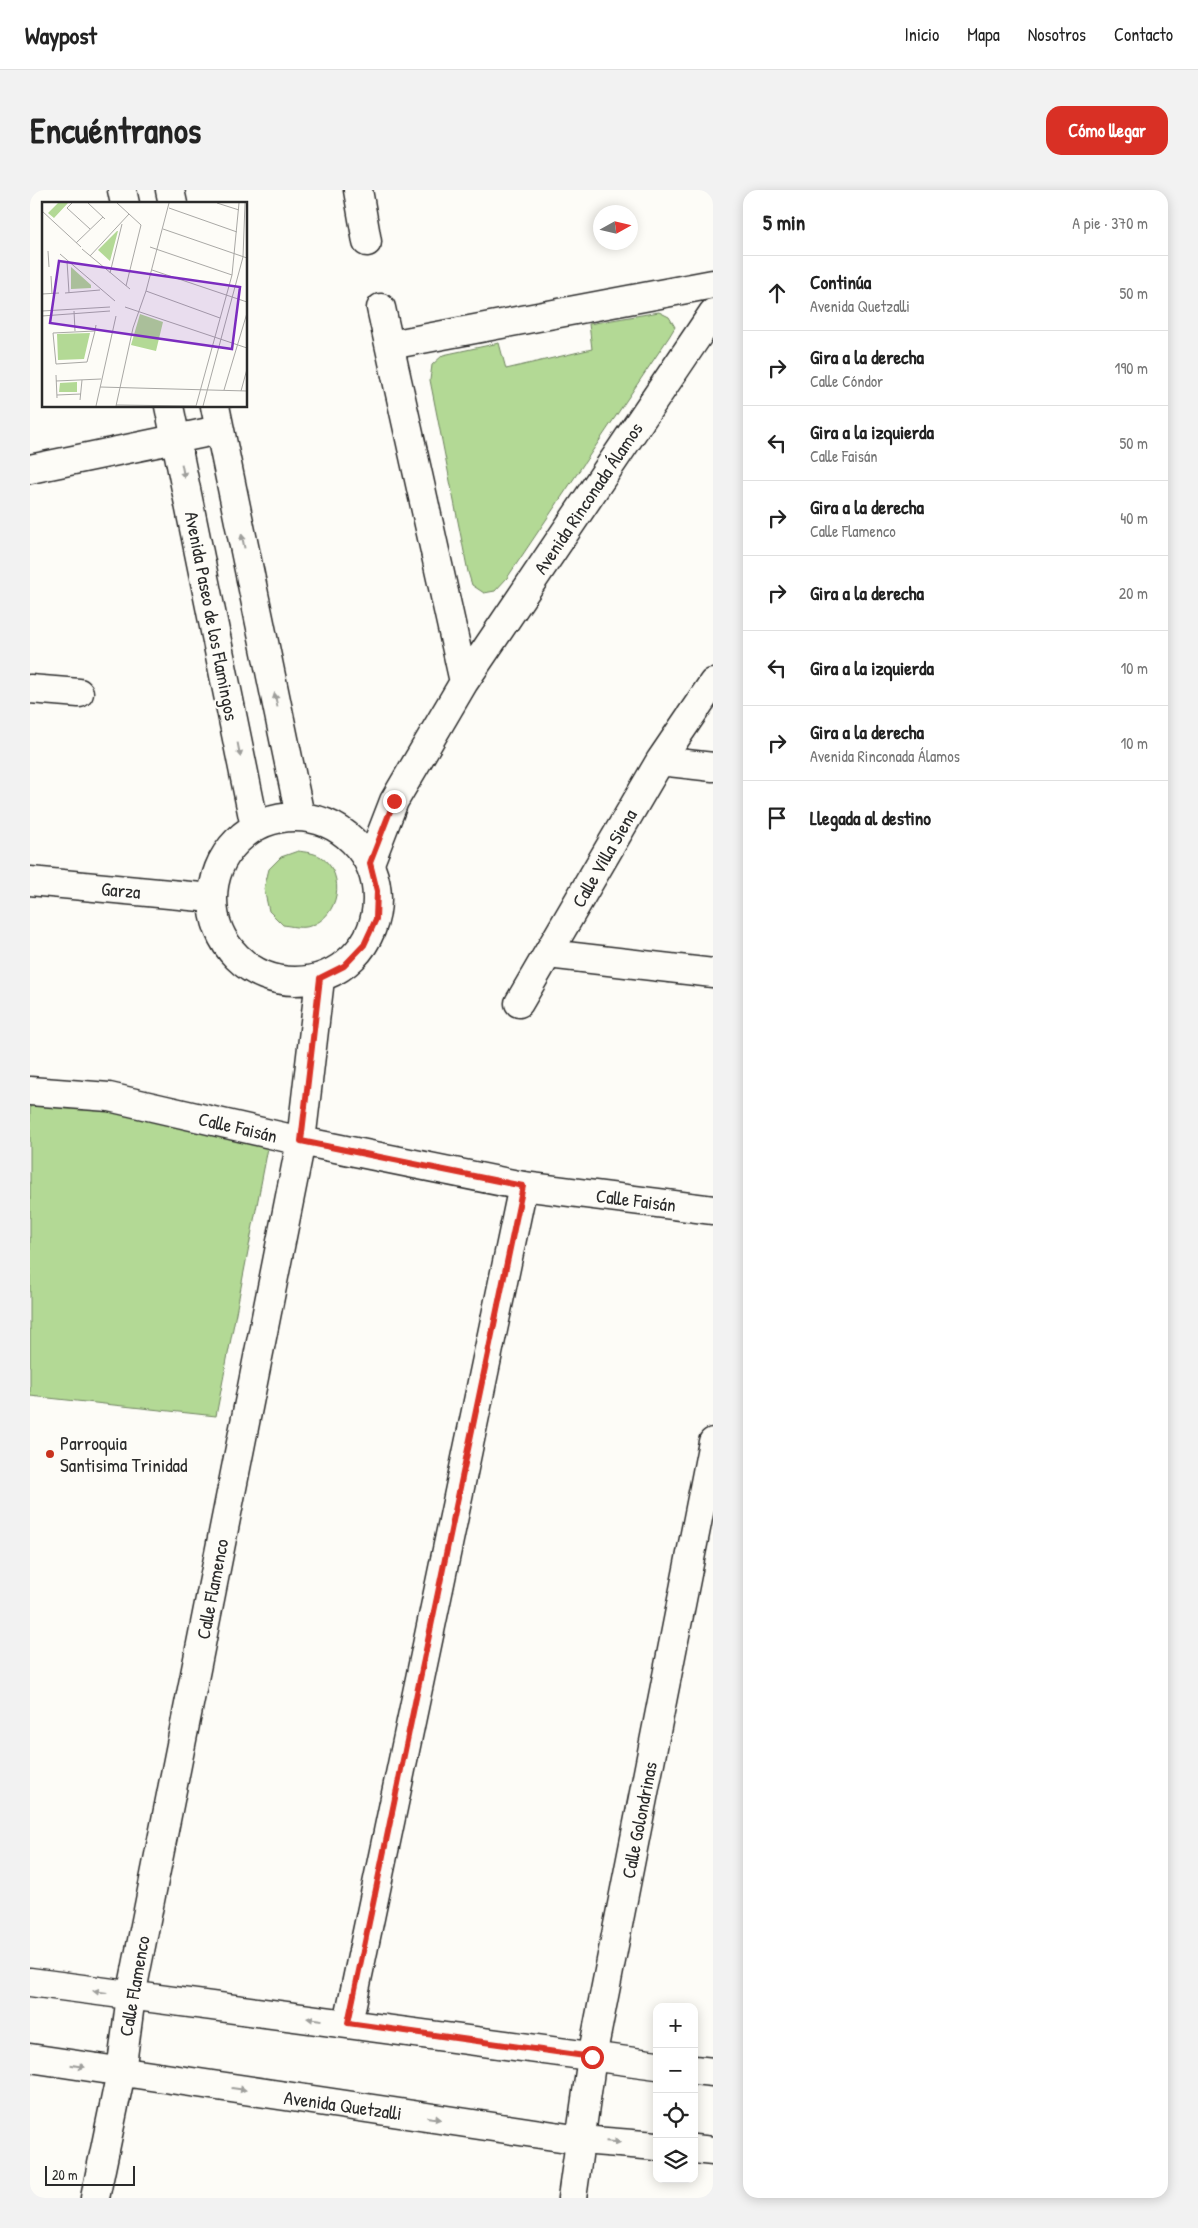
<!DOCTYPE html>
<html lang="es">
<head>
<meta charset="utf-8">
<style>
	body { margin:0; font-family:"Patrick Hand",sans-serif; background:#f2f2f2; color:#222 }
	.controls { position:absolute; right:15px; bottom:15px; display:grid; overflow:hidden; border-radius:10px; box-shadow:0 2px 12px #0003 }
	.controls button { width:45px; height:45px; display:grid; place-items:center; padding:0; border:0; border-bottom:1px solid #e0e0e0; background:#fff; color:#222; font:25px sans-serif }
	.compass { position:absolute; left:563px; top:15px; width:45px; height:45px; border-radius:50%; background:#fff; box-shadow:0 2px 12px #0003; rotate:82deg }
	.scale { position:absolute; left:15px; bottom:12px; width:90px; box-sizing:border-box; padding-left:5px; border:2px solid #2b2b2b; border-top:0; font-size:14px; line-height:18px; white-space:nowrap; color:#2b2b2b; -webkit-text-stroke:4px #fdfcf7; paint-order:stroke }
	.stop { position:absolute; width:15px; height:15px; margin:-11px; border:4px solid #d93025; border-radius:50%; background:#fff }
	.stop.end { background:#d93025; border-color:#fff; box-shadow:0 1px 5px #0008 }
	.list { margin:0; padding:0; list-style:none }
	h2 { display:flex; justify-content:space-between; align-items:center; height:65px; margin:0; padding:0 20px; font-size:21px }
	h2 small { font-size:16px; font-weight:400; color:#767676 }
	.list li { display:grid; grid-template-columns:32px 1fr auto; gap:15px; align-items:center; box-sizing:border-box; height:75px; padding:0 20px; border-top:1px solid #e0e0e0 }
	.list b { display:block; font-size:19px; white-space:nowrap }
	.list p { margin:0; font-size:16px; white-space:nowrap; color:#767676 }
	.list em { font-size:16px; font-style:normal; color:#767676 }
	.icon { flex:none; width:28px; height:28px; fill:none; stroke:currentColor; stroke-width:2; stroke-linecap:round; stroke-linejoin:round }
	.map { position:relative; flex:none; width:683px; height:2008px; overflow:hidden; border-radius:15px }
	header { display:flex; align-items:center; gap:30px; box-sizing:border-box; height:70px; padding:0 25px; background:#fff; border-bottom:1px solid #e0e0e0 }
	header strong { font-size:24px }
	nav { display:flex; gap:28px; margin-inline-start:auto; font-size:18px }
	.intro { display:flex; align-items:center; justify-content:space-between; box-sizing:border-box; height:120px; padding:0 30px }
	h1 { margin:0; font-size:35px }
	.button { padding:12px 22px; border-radius:15px; background:#d93025; color:#fff; font-size:18px; font-weight:700 }
	main { display:flex; gap:30px; padding:0 30px }
	aside { flex:1; background:#fff; border-radius:15px; box-shadow:0 2px 12px #0003 }
	.map>svg:first-child { display:block }
</style>
</head>
<body>
<header>
<strong>Waypost</strong>
<nav><a>Inicio</a><a>Mapa</a><a>Nosotros</a><a>Contacto</a></nav>
</header>
<div class="intro"><h1>Encuéntranos</h1><a class="button">Cómo llegar</a></div>
<main>
<div class="map">
<svg width="683" height="2008" viewBox="0 0 683 2008">
	<rect width="100%" height="100%" fill="#fdfcf7"/>
	<filter id="ink" filterUnits="userSpaceOnUse"><feTurbulence type="fractalNoise" baseFrequency=".02" numOctaves="2"/><feDisplacementMap in="SourceGraphic" scale="10" xChannelSelector="R" yChannelSelector="G"/><feConvolveMatrix kernelMatrix="1 2 1 2 8 2 1 2 1" color-interpolation-filters="sRGB"/></filter>
	<g filter="url(#ink)">
		<path fill="#b3d995" stroke="#6f8260" d="M 629,122 L 639,127 L 645,137 L 639,147 L 477,388 L 465,401 L 454,403 L 442,395 L 438,382 L 400,190 L 402,175 L 413,165 L 469,153 L 476,179 L 562,159 L 559,134 Z
			M 268,661 C 275,662 285,663 291,667 C 317,685 309,727 280,736 C 273,739 260,736 253,735 L 239,721 L 234,699 L 239,679 L 251,667 Z
			M 0,915 L 82,918 L 238,958 L 186,1226 L 0,1206 Z"/>
		<g fill="none" stroke-linecap="round" stroke-linejoin="round">
			<defs>
				<path id="street" d="M 328,0 L 337,52
					M 351,118 L 434,492
					M 360,155 L 683,94
					M 0,279 L 189,240
					M 0,499 L 49,503
					M 630,571 L 683,577
					M 340,673 L 364,611 L 434,492 L 683,123
					M 518,764 L 683,783
					M 489,813 L 630,571 L 683,493
					M 318,1833 L 493,996
					M 542,2008 L 562,1867 L 683,1252"/>
				<path id="secondary" d="M 92,0 L 95,14
					M 140,0 L 143,14
					M 139,216 L 225,637
					M 185,216 L 270,626
					M183 709a82 82 0 1 1 164 0a82 82 0 1 1-164 0Z
					M 0,691 L 182,708
					M 0,901 L 79,907 L 271,951 L 493,996 L 683,1020
					M 0,1792 L 627,1875
					M 0,1868 L 551,1950 L 627,1956
					M 664,1880 L 683,1882
					M 664,1959 L 683,1961
					M 65,2008 L 91,1882 L 101,1806 L 271,951 L 290,789"/>
			</defs>
			<use href="#street" stroke="#2b2b2b" stroke-width="31"/>
			<use href="#secondary" stroke="#2b2b2b" stroke-width="31"/>
			<use href="#street" stroke="#fdfcf7" stroke-width="28"/>
			<use href="#secondary" stroke="#fdfcf7" stroke-width="28"/>
		</g>
		<defs><path id="oneway-solid" d="M-6-.8H1V-3.2L6.5 0L1 3.2V.8H-6Z" transform="scale(1.25)"/></defs>
		<g fill="#9e9e9b">
			<use href="#oneway-solid" transform="translate(153 281) rotate(79)"/>
			<use href="#oneway-solid" transform="translate(213 351) rotate(-102)"/>
			<use href="#oneway-solid" transform="translate(246 510) rotate(-102)"/>
			<use href="#oneway-solid" transform="translate(209 560) rotate(79)"/>
			<use href="#oneway-solid" transform="translate(70 1802) rotate(-172)"/>
			<use href="#oneway-solid" transform="translate(284 1829) rotate(-173)"/>
			<use href="#oneway-solid" transform="translate(48 1876) rotate(9)"/>
			<use href="#oneway-solid" transform="translate(209 1899) rotate(8)"/>
			<use href="#oneway-solid" transform="translate(404 1928) rotate(8)"/>
			<use href="#oneway-solid" transform="translate(583 1952) rotate(5)"/>
		</g>
	</g>
	<g fill="none" stroke-linecap="round" stroke-linejoin="round" filter="url(#ink)">
		<path stroke="#d93025" stroke-width="6" d="M 364,611 L 340,673 L 347,701 L 346,729 L 334,755 L 314,776 L 290,788 L 271,951 L 493,996 L 318,1833 L 562,1867"/>
	</g>
	<circle fill="#c8321e" stroke="#fdfcf7" stroke-width="2" cx="20" cy="1264" r="5"/>
	<g text-anchor="middle" stroke-width="4.5" stroke-linejoin="round" paint-order="stroke">
		<g font-size="19" fill="#2b2b2b" stroke="#fdfcf7">
			<text transform="translate(558 308) rotate(-56)" y="7">Avenida Rinconada Álamos</text>
			<text transform="translate(182 426) rotate(79)" y="7">Avenida Paseo de los Flamingos</text>
			<text transform="translate(574 668) rotate(-60)" y="7">Calle Villa Siena</text>
			<text transform="translate(91 700) rotate(5)" y="7">Garza</text>
			<text transform="translate(208 937) rotate(13)" y="7">Calle Faisán</text>
			<text transform="translate(606 1010) rotate(7)" y="7">Calle Faisán</text>
			<text transform="translate(182 1399) rotate(-79)" y="7">Calle Flamenco</text>
			<text transform="translate(609 1630) rotate(-79)" y="7">Calle Golondrinas</text>
			<text transform="translate(104 1796) rotate(-80)" y="7">Calle Flamenco</text>
			<text transform="translate(313 1915) rotate(8)" y="7">Avenida Quetzalli</text>
		</g>
		<g font-size="19" fill="#2b2b2b" stroke="#fdfcf7" text-anchor="start">
			<text x="30" y="1260">Parroquia<tspan x="30" dy="22">Santisima Trinidad</tspan></text>
		</g>
	</g>
	<g transform="translate(12 12)">
		<rect width="205" height="205" fill="#fdfcf7"/>
		<path d="M 16,1 L 26,1 L 12,16 L 6,11 ZM 75,29 L 76,29 L 68,59 L 56,48 ZM 29,65 L 49,83 L 49,86 L 29,87 ZM 98,112 L 121,120 L 114,149 L 89,143 ZM 48,131 L 42,157 L 16,158 L 15,132 ZM 35,180 L 35,190 L 17,190 L 18,181 Z" fill="#b3d995"/>
		<path fill="none" stroke="#a9a8a5" stroke-width="1" d="M 30,1 L 25,6 L 48,27M 46,1 L 63,17M 75,1 L 99,23 L 84,84M 175,1 L 197,8M 127,6 L 195,30M 0,9 L 39,45M 121,27 L 205,56M 34,41 L 61,15M 108,45 L 190,73M 40,47 L 88,87M 6,49 L 7,65M 18,52 L 73,99M 48,54 L 87,12M 25,59 L 27,91M 110,68 L 205,100M 68,71 L 80,22M 9,74 L 10,92M 104,89 L 178,116M 23,91 L 58,88M 0,92 L 17,91M 83,105 L 205,146M 0,109 L 68,105M 32,109 L 33,129M 0,114 L 68,109M 53,129 L 11,131 L 14,162 L 45,160 L 53,129 L 54,123M 14,173 L 15,196M 14,179 L 59,177M 58,185 L 205,189M 182,188 L 205,111M 199,189 L 205,167M 15,193 L 39,192M 38,198 L 40,178M 74,203 L 154,204M 54,204 L 74,114M 74,204 L 91,126 L 104,89 L 127,1M 154,204 L 190,73 L 197,1M 161,204 L 201,55 L 203,1"/>
		<path fill="#7b2cbf" fill-opacity="0.15" stroke="#7b2cbf" stroke-width="2.5" d="M 17,59 L 198,85 L 190,147 L 8,121 Z"/>
		<rect width="205" height="205" fill="none" stroke="#2b2b2b" stroke-width="2.5"/>
	</g>
</svg>
<div class="controls">
<button>+</button>
<button>−</button>
<button><svg class="icon" aria-label="locate" viewBox="0 0 24 24"><circle cx="12" cy="12" r="6"/><path d="M12 2v4M12 18v4M2 12h4M18 12h4"/></svg></button>
<button><svg class="icon" aria-label="layers" viewBox="0 0 24 24"><path d="M12 4l9 5-9 5-9-5zM3 14l9 5 9-5"/></svg></button>
</div>
<svg class="compass" viewBox="-18 -18 36 36"><path d="M0-13l5 13h-10z" fill="#e53935"/><path d="M0 13l5-13h-10z" fill="#767676"/></svg>
<div class="scale">20 m</div>
<div class="stop" style="left:562px;top:1867px"></div>
<div class="stop end" style="left:364px;top:611px"></div>
</div>
<aside>
<h2>5 min<small>A pie · 370 m</small></h2>
<ul class="list">
<li><svg class="icon" aria-label="ahead" viewBox="0 0 24 24"><path d="M12 20V5M6 11l6-6 6 6"/></svg><div><b>Continúa</b><p>Avenida Quetzalli</p></div><em>50 m</em></li>
<li><svg class="icon" aria-label="right" viewBox="0 0 24 24"><path d="M7 20v-9h11M14 6l5 5-5 5"/></svg><div><b>Gira a la derecha</b><p>Calle Cóndor</p></div><em>190 m</em></li>
<li><svg class="icon" aria-label="left" viewBox="0 0 24 24"><path d="M17 20v-9H6M10 6l-5 5 5 5"/></svg><div><b>Gira a la izquierda</b><p>Calle Faisán</p></div><em>50 m</em></li>
<li><svg class="icon" aria-label="right" viewBox="0 0 24 24"><path d="M7 20v-9h11M14 6l5 5-5 5"/></svg><div><b>Gira a la derecha</b><p>Calle Flamenco</p></div><em>40 m</em></li>
<li><svg class="icon" aria-label="right" viewBox="0 0 24 24"><path d="M7 20v-9h11M14 6l5 5-5 5"/></svg><div><b>Gira a la derecha</b></div><em>20 m</em></li>
<li><svg class="icon" aria-label="left" viewBox="0 0 24 24"><path d="M17 20v-9H6M10 6l-5 5 5 5"/></svg><div><b>Gira a la izquierda</b></div><em>10 m</em></li>
<li><svg class="icon" aria-label="right" viewBox="0 0 24 24"><path d="M7 20v-9h11M14 6l5 5-5 5"/></svg><div><b>Gira a la derecha</b><p>Avenida Rinconada Álamos</p></div><em>10 m</em></li>
<li><svg class="icon" aria-label="arrive" viewBox="0 0 24 24"><path d="M6 21V4h12l-3 4 3 4H6"/></svg><div><b>Llegada al destino</b></div></li>
</ul>
</aside>
</main>
</body>
</html>
